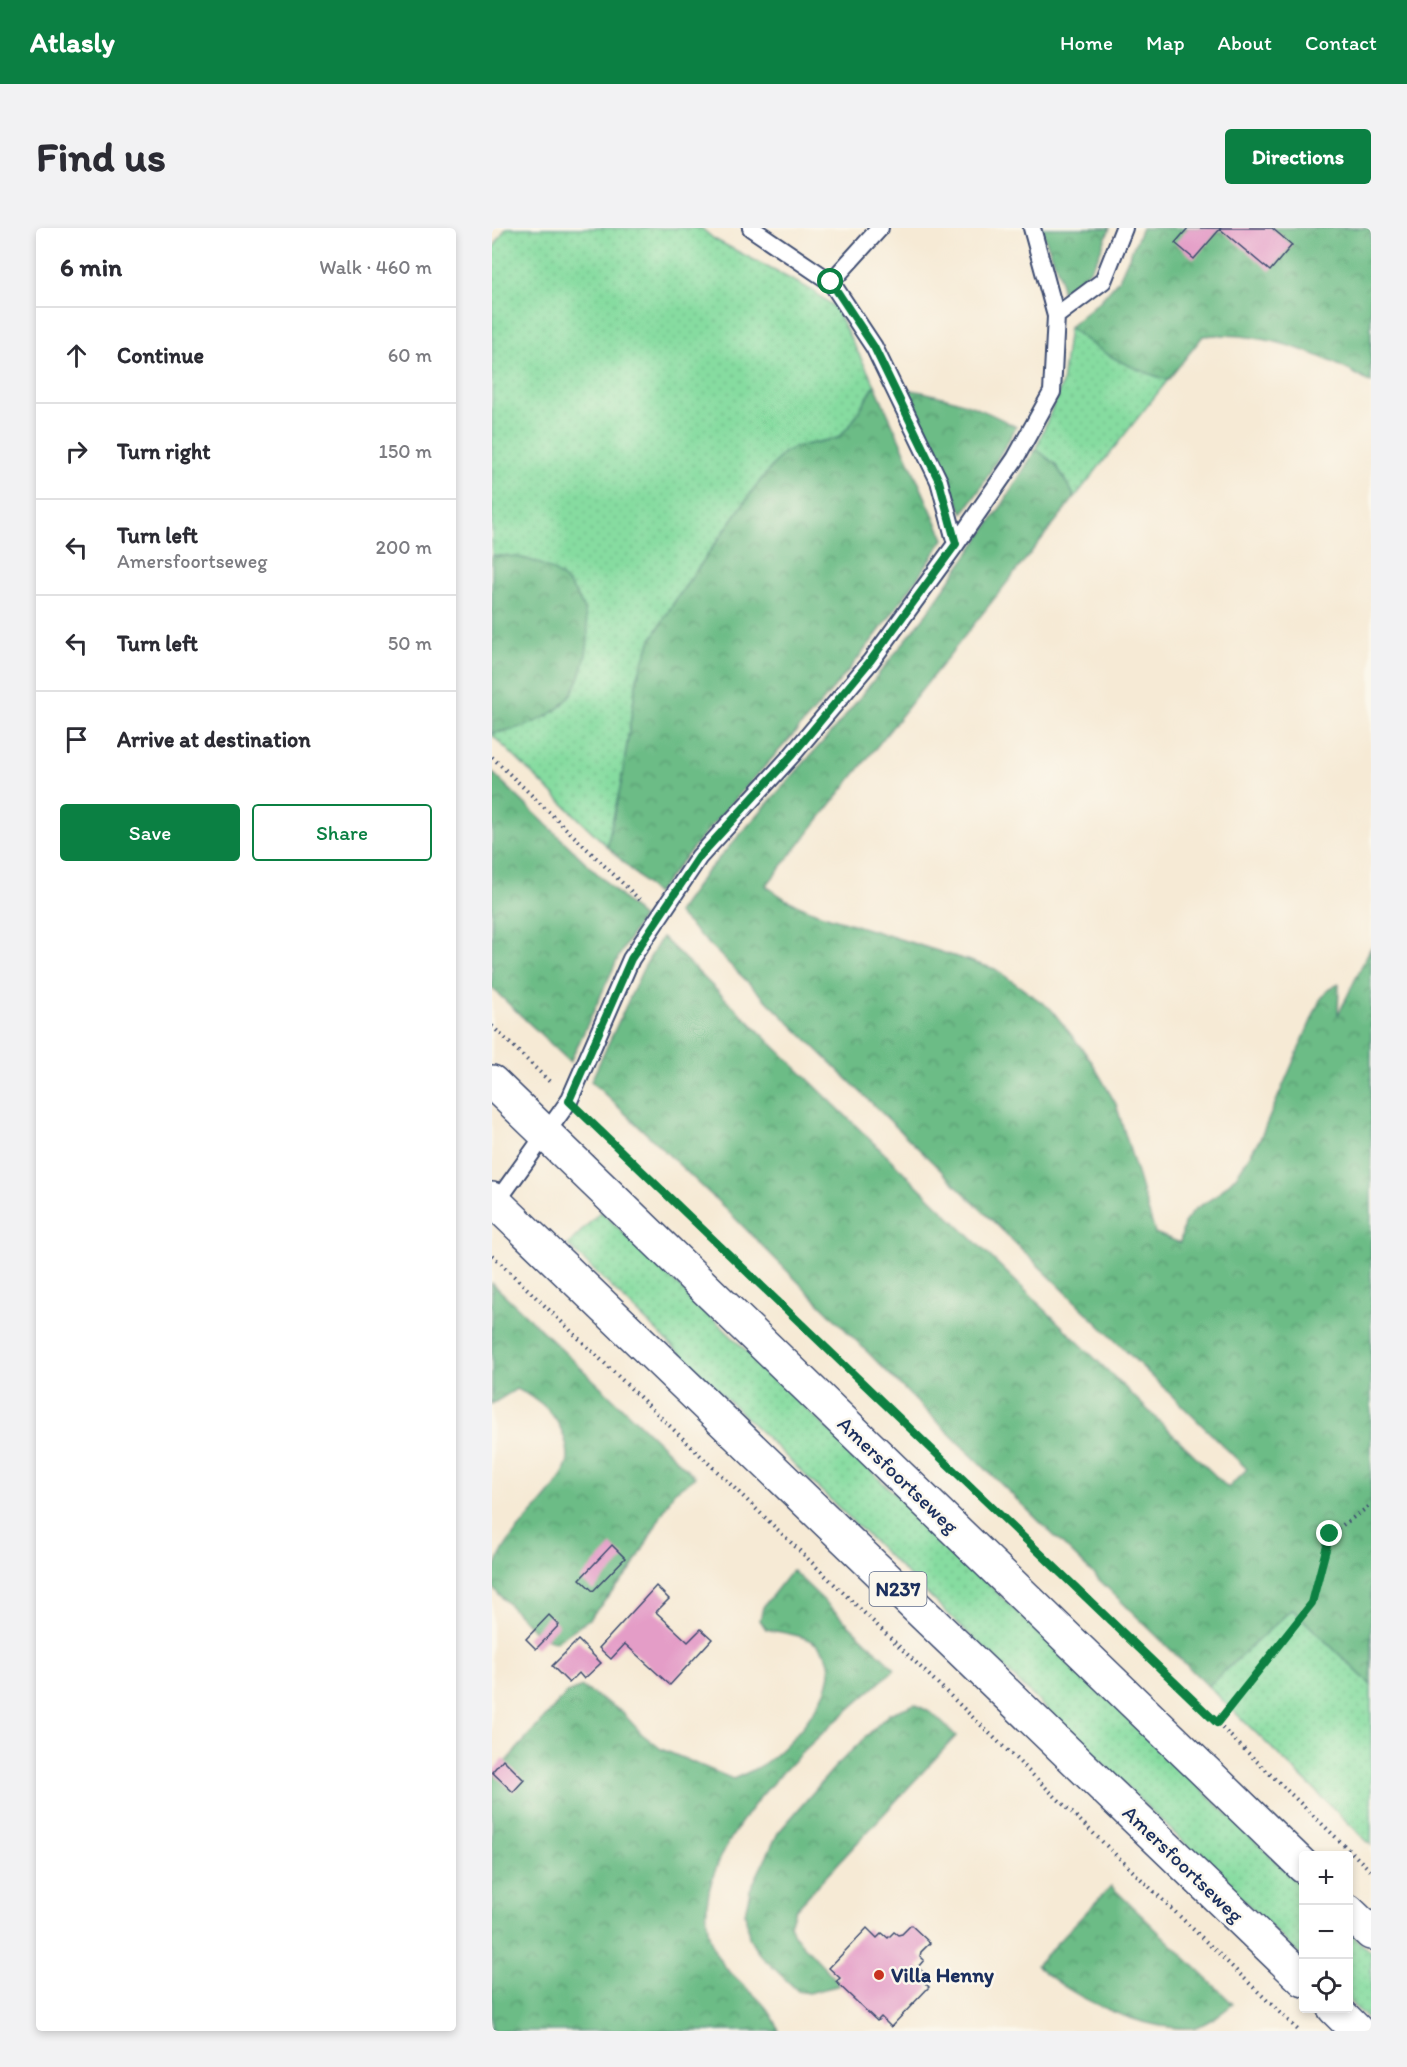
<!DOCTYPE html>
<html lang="en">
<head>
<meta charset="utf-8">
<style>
	body { margin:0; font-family:Itim,sans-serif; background:#f2f2f3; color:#2b2b33 }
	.controls { position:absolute; right:18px; bottom:18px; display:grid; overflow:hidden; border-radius:6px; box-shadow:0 3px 9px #0003 }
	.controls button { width:54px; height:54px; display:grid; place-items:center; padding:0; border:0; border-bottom:2px solid #e1e1e2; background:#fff; color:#2b2b33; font:30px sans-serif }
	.stop { position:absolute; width:18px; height:18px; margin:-14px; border:4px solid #0b8043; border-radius:50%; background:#fff }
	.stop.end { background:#0b8043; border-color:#fff; box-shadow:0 2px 6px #0008 }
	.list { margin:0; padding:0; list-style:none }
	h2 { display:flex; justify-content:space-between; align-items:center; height:78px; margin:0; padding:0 24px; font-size:26px }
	h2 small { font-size:20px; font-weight:400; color:#7c7c81 }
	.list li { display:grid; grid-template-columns:39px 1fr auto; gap:18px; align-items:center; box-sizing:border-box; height:96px; padding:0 24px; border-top:2px solid #e1e1e2 }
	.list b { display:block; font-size:22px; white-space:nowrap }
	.list p { margin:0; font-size:20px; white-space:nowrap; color:#7c7c81 }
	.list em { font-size:20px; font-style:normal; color:#7c7c81 }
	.actions { display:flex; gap:12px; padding:18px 24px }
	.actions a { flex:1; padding:14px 0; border:2px solid #0b8043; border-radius:6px; text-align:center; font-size:21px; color:#0b8043 }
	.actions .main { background:#0b8043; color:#fff }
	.icon { flex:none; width:33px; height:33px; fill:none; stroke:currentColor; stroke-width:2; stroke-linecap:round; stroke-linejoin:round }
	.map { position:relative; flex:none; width:879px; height:1803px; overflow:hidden; border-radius:6px }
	header { display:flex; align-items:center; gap:36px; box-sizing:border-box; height:84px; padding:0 30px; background:#0b8043; color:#fff }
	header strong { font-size:28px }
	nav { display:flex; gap:33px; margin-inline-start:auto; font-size:21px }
	.intro { display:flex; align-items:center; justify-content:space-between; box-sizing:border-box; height:144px; padding:0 36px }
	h1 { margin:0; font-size:42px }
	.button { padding:15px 27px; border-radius:6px; background:#0b8043; color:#fff; font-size:21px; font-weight:700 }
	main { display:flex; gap:36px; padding:0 36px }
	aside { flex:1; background:#fff; border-radius:6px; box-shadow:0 3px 9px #0003 }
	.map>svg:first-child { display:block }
</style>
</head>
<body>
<header>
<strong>Atlasly</strong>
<nav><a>Home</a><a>Map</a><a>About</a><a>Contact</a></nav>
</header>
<div class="intro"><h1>Find us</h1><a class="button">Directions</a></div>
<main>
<aside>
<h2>6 min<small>Walk · 460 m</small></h2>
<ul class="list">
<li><svg class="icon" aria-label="ahead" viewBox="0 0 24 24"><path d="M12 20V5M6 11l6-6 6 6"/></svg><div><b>Continue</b></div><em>60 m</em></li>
<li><svg class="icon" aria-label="right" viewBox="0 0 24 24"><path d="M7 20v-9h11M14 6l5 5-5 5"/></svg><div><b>Turn right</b></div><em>150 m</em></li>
<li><svg class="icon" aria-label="left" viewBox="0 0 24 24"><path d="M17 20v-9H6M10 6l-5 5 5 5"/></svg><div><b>Turn left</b><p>Amersfoortseweg</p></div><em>200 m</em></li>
<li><svg class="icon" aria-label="left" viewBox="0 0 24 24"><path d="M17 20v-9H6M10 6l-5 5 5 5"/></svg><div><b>Turn left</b></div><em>50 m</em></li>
<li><svg class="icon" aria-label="arrive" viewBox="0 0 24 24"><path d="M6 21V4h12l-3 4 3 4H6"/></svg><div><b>Arrive at destination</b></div></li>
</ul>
<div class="actions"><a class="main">Save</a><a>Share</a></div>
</aside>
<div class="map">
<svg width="879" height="1803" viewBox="0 0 879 1803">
	<defs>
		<pattern id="grass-dots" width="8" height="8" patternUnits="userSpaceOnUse" patternTransform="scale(1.5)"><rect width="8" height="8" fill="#86dca0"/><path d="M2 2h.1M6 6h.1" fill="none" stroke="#73bd8c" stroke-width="1.8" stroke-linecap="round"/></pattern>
		<pattern id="forest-crowns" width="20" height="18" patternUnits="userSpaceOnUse" patternTransform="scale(1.5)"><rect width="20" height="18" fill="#6cbc86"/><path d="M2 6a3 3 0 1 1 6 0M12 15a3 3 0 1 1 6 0" fill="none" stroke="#589971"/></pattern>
	</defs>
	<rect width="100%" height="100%" fill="#fbf7ec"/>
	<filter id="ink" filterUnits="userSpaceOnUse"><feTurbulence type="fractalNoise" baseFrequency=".0167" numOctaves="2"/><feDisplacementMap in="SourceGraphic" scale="12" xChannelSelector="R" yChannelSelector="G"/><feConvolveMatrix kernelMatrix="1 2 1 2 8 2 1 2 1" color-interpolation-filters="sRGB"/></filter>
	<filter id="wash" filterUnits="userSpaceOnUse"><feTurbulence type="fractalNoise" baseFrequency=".008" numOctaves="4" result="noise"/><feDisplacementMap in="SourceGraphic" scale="24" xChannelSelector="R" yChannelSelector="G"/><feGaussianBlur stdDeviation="1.35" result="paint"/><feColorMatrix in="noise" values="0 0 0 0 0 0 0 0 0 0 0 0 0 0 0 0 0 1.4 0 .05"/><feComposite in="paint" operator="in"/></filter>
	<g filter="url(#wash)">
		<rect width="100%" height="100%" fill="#f6ead5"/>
		<path fill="url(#grass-dots)" stroke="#50867f" stroke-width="1.5" d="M 14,0 L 209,0 L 222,11 L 321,63 L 342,79 L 383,157 L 359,196 L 346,210 L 303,219 L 291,225 L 264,258 L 183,373 L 159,412 L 145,451 L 129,556 L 115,618 L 0,507 L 0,505 L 21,502 L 2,327 L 0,328 L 0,22 Z
			M 577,99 C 612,127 634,139 676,152 L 583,269 L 563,236 L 544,221 L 570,156 Z
			M 109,983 L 811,1659 L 811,1730 L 76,1017 Z
			M 800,1381 L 879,1457 L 879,1617 L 716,1458 Z
			M 856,1703 L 879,1725 L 879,1795 L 857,1773 Z"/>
		<path fill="url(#forest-crowns)" stroke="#447672" stroke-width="1.5" d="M 549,0 L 618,0 C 604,34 603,45 570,64 L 568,48 Z
			M 650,0 L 879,0 L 879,155 C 831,125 767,102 711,108 L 676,152 C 634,139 612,127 577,99 L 609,72 L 627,51 Z
			M 383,157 L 452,311 C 413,370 370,428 323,482 C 270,543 213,601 164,666 L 115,618 L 129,556 L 145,451 L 159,412 L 183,373 L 264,258 L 291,225 L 303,219 L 346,210 L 359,196 Z
			M 415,161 C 457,169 487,178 524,199 L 488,261 L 471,285 Z
			M 544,221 L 563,236 L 583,269 L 274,658 L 295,672 L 325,685 L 503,741 L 559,781 L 598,831 L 624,876 L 663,1005 L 688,1015 L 692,995 L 703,981 L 724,968 L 745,947 L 768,911 L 828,772 L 837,761 L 847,756 L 846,787 L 879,719 L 879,1457 L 800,1381 L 716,1458 L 420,1169 L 233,980 L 99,853 L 151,741 L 170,709 L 736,1260 L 755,1241 L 185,685 L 212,647 L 345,498 L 433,388 L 511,276 Z
			M 0,328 C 64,324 110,371 92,435 C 88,451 81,467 68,479 C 49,495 24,502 0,505 Z
			M 0,544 L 150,689 L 127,728 L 78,834 L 0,760 Z
			M 0,1055 L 203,1249 L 182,1264 L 140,1341 L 97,1391 L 64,1414 L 46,1407 L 0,1359 C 0,1310 56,1282 74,1239 C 79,1228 73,1210 68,1199 C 58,1180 44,1169 24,1161 L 0,1176 Z
			M 300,1342 L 403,1441 C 339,1499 187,1613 219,1714 C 230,1751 276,1766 287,1803 L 0,1803 L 0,1549 L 75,1465 L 90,1459 L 129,1483 L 150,1506 L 169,1521 L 241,1551 C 255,1545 269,1539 281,1529 C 303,1510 350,1459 335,1429 C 324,1406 294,1406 274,1401 L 268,1392 L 271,1379 Z
			M 423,1476 L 441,1486 L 464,1508 L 303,1682 L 298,1696 L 302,1707 L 349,1757 L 316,1765 L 306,1763 L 267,1726 L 257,1709 L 253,1685 L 258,1662 L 286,1605 L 342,1540 L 397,1486 Z
			M 619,1658 L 741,1776 C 729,1786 717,1795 702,1800 C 649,1803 581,1770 544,1737 Z"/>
		<g id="blocks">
			<path fill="#e49dc7" d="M 696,0 L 780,0 L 800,17 L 778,43 L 728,1 L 702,31 L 683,15 Z
				M 120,1317 L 133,1330 L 101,1363 L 88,1351 Z
				M 164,1358 L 177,1371 L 164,1384 L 196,1414 L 209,1401 L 220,1411 L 178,1457 L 133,1416 L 119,1431 L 107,1420 Z
				M 57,1387 L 67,1397 L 44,1421 L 34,1411 Z
				M 86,1412 L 109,1435 L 92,1451 L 87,1445 L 77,1455 L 60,1438 Z
				M 11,1531 L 32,1552 L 21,1564 L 0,1544 Z
				M 419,1697 L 438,1715 L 429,1724 L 428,1728 L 432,1732 L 426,1739 L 432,1745 L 428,1750 L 437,1759 L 399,1799 L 389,1789 L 385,1793 L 344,1754 L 348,1750 L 337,1740 L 375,1700 L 385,1710 L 390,1705 L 396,1710 L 402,1704 L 406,1707 L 410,1706 Z"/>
		</g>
	</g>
	<g filter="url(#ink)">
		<use href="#blocks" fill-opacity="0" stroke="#3c4b70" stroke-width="1.5"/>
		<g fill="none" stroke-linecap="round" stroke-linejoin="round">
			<defs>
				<path id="service" d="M 339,54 L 388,0
					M 564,88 L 611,53 L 632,0
					M 464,316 L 523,231 L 560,164 L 564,88 L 540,0
					M 1,979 L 77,873 L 139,731 L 207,629 L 300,527 L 379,433 L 464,316 L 447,253 L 382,119 L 339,54 L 259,0"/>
				<path id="primary" d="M 0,854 L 812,1639
					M 0,971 L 812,1752
					M 856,1683 L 879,1705
					M 842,1780 L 865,1803"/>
			</defs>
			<use href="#service" stroke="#3c4b70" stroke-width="20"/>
			<use href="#primary" stroke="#3c4b70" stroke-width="36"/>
			<path stroke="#3c4b70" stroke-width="4" stroke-dasharray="1.5 4.5" stroke-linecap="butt" d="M 0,529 L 149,673
				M 0,798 L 59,855
				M 94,889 L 879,1643
				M 0,1027 L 807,1803
				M 725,1495 L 820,1375 L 838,1306 L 879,1277"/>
			<use href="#service" stroke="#fff" stroke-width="16"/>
			<use href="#primary" stroke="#fff" stroke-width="33"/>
		</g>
	</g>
	<g fill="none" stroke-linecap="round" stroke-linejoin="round" filter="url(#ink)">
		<path stroke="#0b8043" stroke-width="8" d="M 339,54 L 382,119 L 447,253 L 464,316 L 379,432 L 300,527 L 207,629 L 139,731 L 77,873 L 725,1495 L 820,1375 L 838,1306"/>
	</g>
	<circle fill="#c8321e" stroke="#fbf7ec" stroke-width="2" cx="387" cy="1747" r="6"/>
	<g text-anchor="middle" stroke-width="5" stroke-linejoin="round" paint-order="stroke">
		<rect fill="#fbf7ec" stroke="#5e6b89" stroke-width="1.5" x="377.5" y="1344" width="57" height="34" rx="4.5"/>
		<g font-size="20" font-weight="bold" fill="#1b2f5e">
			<text x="406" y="1368">N237</text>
		</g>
		<g font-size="21" fill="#1b2f5e" stroke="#fbf7ec">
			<text transform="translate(406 1247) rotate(44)" y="7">Amersfoortseweg</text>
			<text transform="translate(691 1636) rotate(44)" y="7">Amersfoortseweg</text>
		</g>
		<g font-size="21" font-weight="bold" fill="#1b2f5e" stroke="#fbf7ec" text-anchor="start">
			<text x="399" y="1754">Villa Henny</text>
		</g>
	</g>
</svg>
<div class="controls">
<button>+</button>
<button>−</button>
<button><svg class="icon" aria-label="locate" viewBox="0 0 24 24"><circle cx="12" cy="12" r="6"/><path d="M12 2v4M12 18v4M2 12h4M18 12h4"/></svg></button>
</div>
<div class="stop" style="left:339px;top:54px"></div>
<div class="stop end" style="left:838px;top:1306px"></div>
</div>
</main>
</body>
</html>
